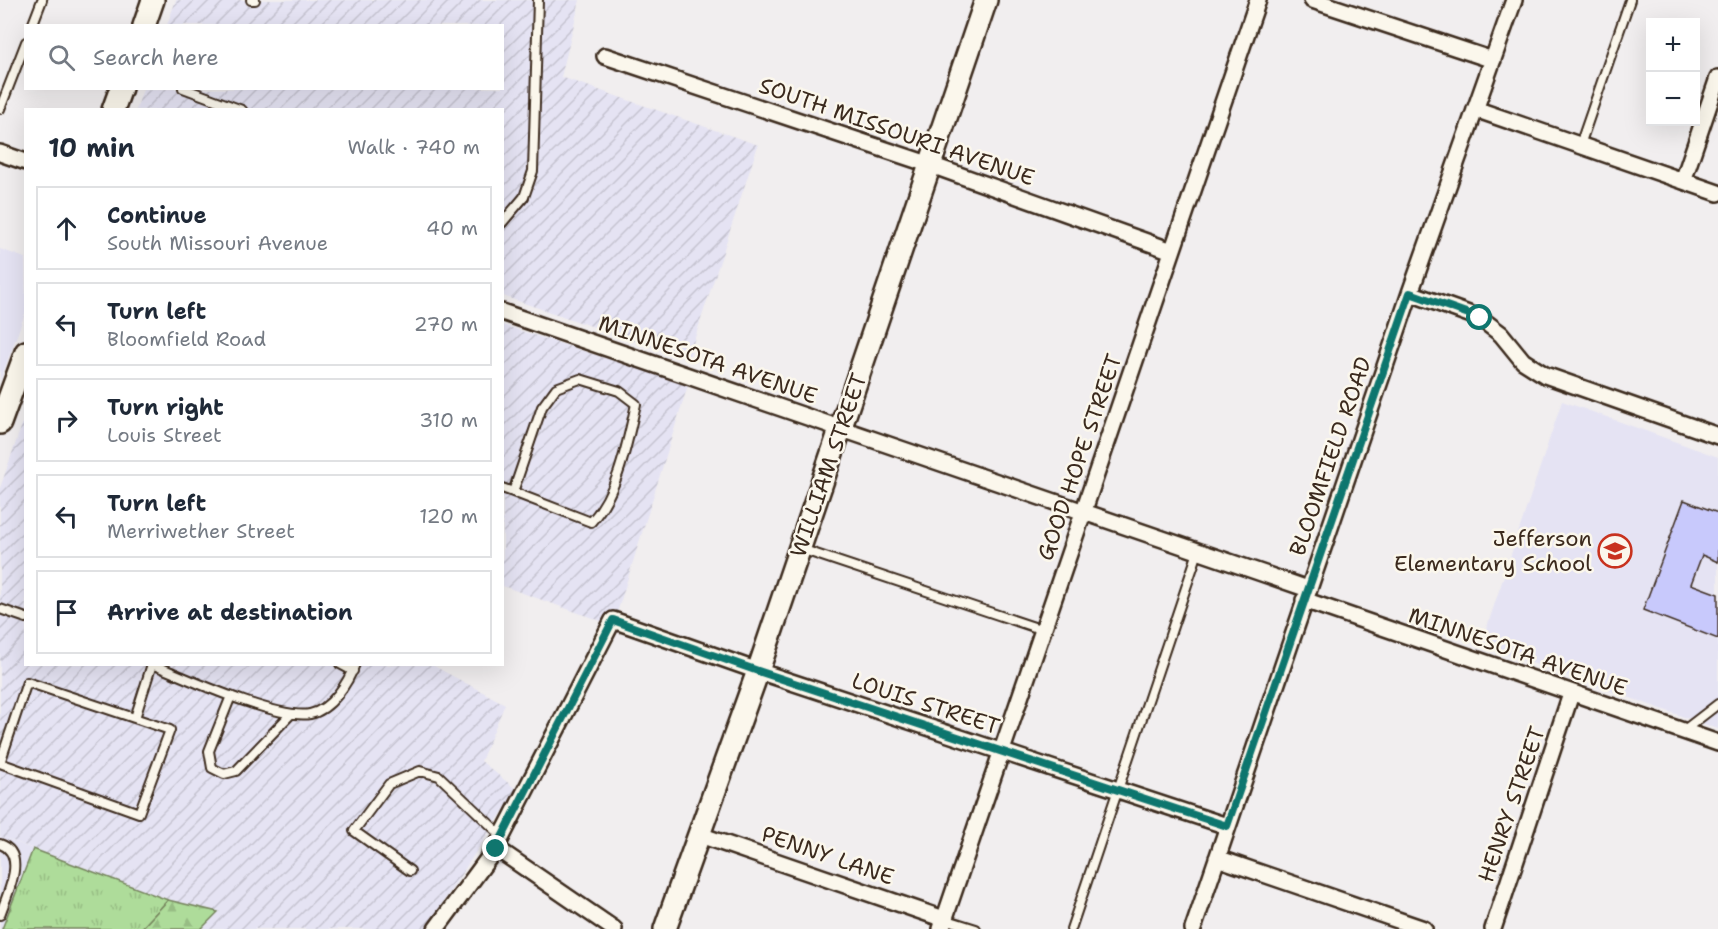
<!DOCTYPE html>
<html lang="en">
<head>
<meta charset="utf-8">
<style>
	body { margin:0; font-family:"Shantell Sans",sans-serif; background:#f6f6f7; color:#1f2937 }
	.controls { position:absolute; right:18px; top:18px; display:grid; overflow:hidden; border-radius:0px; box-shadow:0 6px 24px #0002 }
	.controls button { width:54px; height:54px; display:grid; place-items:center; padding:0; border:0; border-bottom:2px solid #e0e1e3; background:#fff; color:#1f2937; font:30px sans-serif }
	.stop { position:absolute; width:18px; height:18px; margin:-14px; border:4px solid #0f766e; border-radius:50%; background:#fff }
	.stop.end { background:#0f766e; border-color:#fff; box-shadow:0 2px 6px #0008 }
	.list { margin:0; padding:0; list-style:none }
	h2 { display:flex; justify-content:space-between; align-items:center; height:78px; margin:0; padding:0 24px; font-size:26px }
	h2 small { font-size:20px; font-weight:400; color:#747a83 }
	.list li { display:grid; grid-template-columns:39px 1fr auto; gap:18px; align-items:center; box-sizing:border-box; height:84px; margin:0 12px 12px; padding:0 12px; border:2px solid #e0e1e3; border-radius:0px }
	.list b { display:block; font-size:22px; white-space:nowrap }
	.list p { margin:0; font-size:20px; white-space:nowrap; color:#747a83 }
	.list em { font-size:20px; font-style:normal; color:#747a83 }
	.icon { flex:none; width:33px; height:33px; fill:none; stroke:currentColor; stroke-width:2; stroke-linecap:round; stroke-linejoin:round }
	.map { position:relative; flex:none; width:1718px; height:929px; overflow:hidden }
	.search { position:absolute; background:#fff; box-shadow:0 6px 24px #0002; left:24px; top:24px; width:480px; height:66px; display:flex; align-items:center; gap:15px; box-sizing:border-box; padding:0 21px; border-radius:0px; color:#747a83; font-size:22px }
	.panel { position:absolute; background:#fff; box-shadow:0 6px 24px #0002; left:24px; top:108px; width:480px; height:558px; border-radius:0px }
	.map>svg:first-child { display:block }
</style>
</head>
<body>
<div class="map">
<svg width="1718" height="929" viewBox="0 0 1718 929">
	<defs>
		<pattern id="industrial-furrows" width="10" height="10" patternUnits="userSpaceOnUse" patternTransform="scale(1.5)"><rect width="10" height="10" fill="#e5e3f3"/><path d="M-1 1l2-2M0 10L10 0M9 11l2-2" fill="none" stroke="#c5c3d0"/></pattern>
		<pattern id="grass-tufts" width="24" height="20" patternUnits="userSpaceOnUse" patternTransform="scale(1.5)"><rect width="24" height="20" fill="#aedc9a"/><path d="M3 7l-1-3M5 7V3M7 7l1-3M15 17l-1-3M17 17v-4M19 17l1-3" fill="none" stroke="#97bd84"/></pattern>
		<pattern id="forest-firs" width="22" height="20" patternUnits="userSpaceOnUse" patternTransform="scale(1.5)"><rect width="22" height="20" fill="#aedc9a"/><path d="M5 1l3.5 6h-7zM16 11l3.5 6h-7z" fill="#97bd84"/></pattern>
	</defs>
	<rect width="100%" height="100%" fill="#f1eeef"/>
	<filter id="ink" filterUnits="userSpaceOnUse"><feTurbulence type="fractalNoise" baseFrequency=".0167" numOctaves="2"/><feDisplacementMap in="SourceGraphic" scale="12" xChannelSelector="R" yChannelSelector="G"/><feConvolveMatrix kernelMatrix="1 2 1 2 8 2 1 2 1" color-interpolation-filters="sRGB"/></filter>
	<g filter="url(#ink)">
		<path fill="#e5e3f3" d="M 0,249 L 25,258 L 26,311 L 0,381 Z
			M 1562,401 L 1718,457 L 1718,729 L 1481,645 Z
			M 0,836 L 33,849 L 2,929 L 0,929 Z"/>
		<path fill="url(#industrial-furrows)" d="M 176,0 L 580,0 L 561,77 L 758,145 L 688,359 L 503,296 L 502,110 L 136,110 L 143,89 L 502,88 L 502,26 L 167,25 Z
			M 503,325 L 688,385 L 617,613 L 601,621 L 503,586 Z
			M 25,416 L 26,664 L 432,665 L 505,704 L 481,761 L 517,790 L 425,929 L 201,929 L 217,912 L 168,900 L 0,836 L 0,488 Z"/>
		<path fill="url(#grass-tufts)" stroke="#74835c" stroke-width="1.5" d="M 33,849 L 168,900 L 141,929 L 2,929 Z"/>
		<path fill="url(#forest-firs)" stroke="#74835c" stroke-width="1.5" d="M 168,900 L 218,912 L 201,929 L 141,929 Z"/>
		<path fill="#c8c9fc" stroke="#3b2a1e" stroke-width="1.5" d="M 1684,500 L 1718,513 L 1718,562 L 1702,555 L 1691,584 L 1718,594 L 1718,639 L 1643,610 Z"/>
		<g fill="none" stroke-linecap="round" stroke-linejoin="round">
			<defs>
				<path id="lane" d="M 251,0 L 255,0
					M 32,26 L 42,0
					M 183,88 L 242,110
					M 0,109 L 26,42
					M 1580,145 L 1630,0
					M 502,223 L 524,197 L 533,171 L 538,0
					M 502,488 L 513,492 L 591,522 C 619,491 627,443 636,404 L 619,391 L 580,379 L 556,388 L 542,407 L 513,492
					M 801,549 L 1043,630
					M 0,609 L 26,618
					M 340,664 L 353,671
					M 27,682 L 170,730 L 139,813 L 0,763 Z
					M 231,696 L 209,751 L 212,768 L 224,774 L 236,771 L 291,714
					M 135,718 L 152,664 C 186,678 277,720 310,714 C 331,710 348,683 355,664
					M 1683,731 L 1718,704
					M 0,844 C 29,854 6,896 0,915
					M 410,871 L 354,831 L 389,784 L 420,771 L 439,776 L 502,836
					M 944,919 L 976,929
					M 1071,929 L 1198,552"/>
				<path id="street" d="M 1312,0 L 1493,60
					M 605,56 L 931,165 L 1172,251
					M 1475,109 L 1718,193
					M 0,153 L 26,162
					M 1683,181 L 1718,78
					M 1410,293 L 1480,318 L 1501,334 L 1523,361 L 1545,375 L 1718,436
					M 502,312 L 1308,589
					M 1304,600 L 1718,743
					M 697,834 L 944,919
					M 496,848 L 614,929
					M 1217,858 L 1424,929
					M 436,929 L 496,848 L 613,620 L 758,671 L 1227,826
					M 941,929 L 1258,0
					M 1193,929 L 1410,293 L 1514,0
					M 1493,929 L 1571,694"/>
				<path id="secondary" d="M 144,26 L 153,0
					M 113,110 L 121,88
					M 0,423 L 26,352
					M 665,929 L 758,671 L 986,0"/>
			</defs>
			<use href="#lane" stroke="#3b2a1e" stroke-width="12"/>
			<use href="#street" stroke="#3b2a1e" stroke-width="20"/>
			<use href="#secondary" stroke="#3b2a1e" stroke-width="26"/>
			<use href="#lane" stroke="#fbf7ec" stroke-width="8"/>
			<use href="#street" stroke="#fbf7ec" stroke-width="15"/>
			<use href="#secondary" stroke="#fbf7ec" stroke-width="21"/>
		</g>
	</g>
	<g fill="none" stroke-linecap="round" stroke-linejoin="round" filter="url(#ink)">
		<path stroke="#0f766e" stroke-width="8" d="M 496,849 L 613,620 L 758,671 L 1227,826 L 1410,293 L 1480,318"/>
	</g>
	<defs>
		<symbol id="school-ring" viewBox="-11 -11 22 22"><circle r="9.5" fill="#fbf7ec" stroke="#c8321e" stroke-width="1.5"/><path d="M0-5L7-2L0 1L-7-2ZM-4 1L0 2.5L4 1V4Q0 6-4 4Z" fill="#c8321e"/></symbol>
	</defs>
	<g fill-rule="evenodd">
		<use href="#school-ring" x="1596" y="532" width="38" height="38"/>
	</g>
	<g text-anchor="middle" stroke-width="5" stroke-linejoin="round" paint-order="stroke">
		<g font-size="22" fill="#3b2a1e" stroke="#fbf7ec">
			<text transform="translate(897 131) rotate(19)" y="8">SOUTH MISSOURI AVENUE</text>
			<text transform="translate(708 359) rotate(19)" y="8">MINNESOTA AVENUE</text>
			<text transform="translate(1330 456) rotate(-71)" y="8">BLOOMFIELD ROAD</text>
			<text transform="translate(1079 457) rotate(-71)" y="8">GOOD HOPE STREET</text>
			<text transform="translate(828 465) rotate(-71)" y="8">WILLIAM STREET</text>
			<text transform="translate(1518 651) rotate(19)" y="8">MINNESOTA AVENUE</text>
			<text transform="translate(926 703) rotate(18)" y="8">LOUIS STREET</text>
			<text transform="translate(1511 804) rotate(-71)" y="8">HENRY STREET</text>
			<text transform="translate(828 855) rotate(19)" y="8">PENNY LANE</text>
		</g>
		<g font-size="22" fill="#3b2a1e" stroke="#fbf7ec" text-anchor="end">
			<text x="1592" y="546">Jefferson<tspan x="1592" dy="25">Elementary School</tspan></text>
		</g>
	</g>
</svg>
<div class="controls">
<button>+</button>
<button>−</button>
</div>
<div class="stop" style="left:1480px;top:318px"></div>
<div class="stop end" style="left:496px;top:849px"></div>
<div class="search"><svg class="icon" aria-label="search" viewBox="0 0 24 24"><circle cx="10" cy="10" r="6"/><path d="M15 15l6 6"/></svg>Search here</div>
<section class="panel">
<h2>10 min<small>Walk · 740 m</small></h2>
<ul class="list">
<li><svg class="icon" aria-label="ahead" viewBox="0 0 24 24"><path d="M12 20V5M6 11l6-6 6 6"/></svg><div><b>Continue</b><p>South Missouri Avenue</p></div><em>40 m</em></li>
<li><svg class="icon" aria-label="left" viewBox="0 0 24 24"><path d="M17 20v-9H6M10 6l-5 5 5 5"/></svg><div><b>Turn left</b><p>Bloomfield Road</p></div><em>270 m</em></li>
<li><svg class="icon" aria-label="right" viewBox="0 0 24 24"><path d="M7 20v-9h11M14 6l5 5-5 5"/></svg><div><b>Turn right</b><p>Louis Street</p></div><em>310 m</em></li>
<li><svg class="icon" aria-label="left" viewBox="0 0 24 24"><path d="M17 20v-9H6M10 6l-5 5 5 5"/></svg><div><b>Turn left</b><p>Merriwether Street</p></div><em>120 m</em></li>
<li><svg class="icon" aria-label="arrive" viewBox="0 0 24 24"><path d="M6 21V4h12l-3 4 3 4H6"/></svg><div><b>Arrive at destination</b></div></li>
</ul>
</section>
</div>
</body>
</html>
